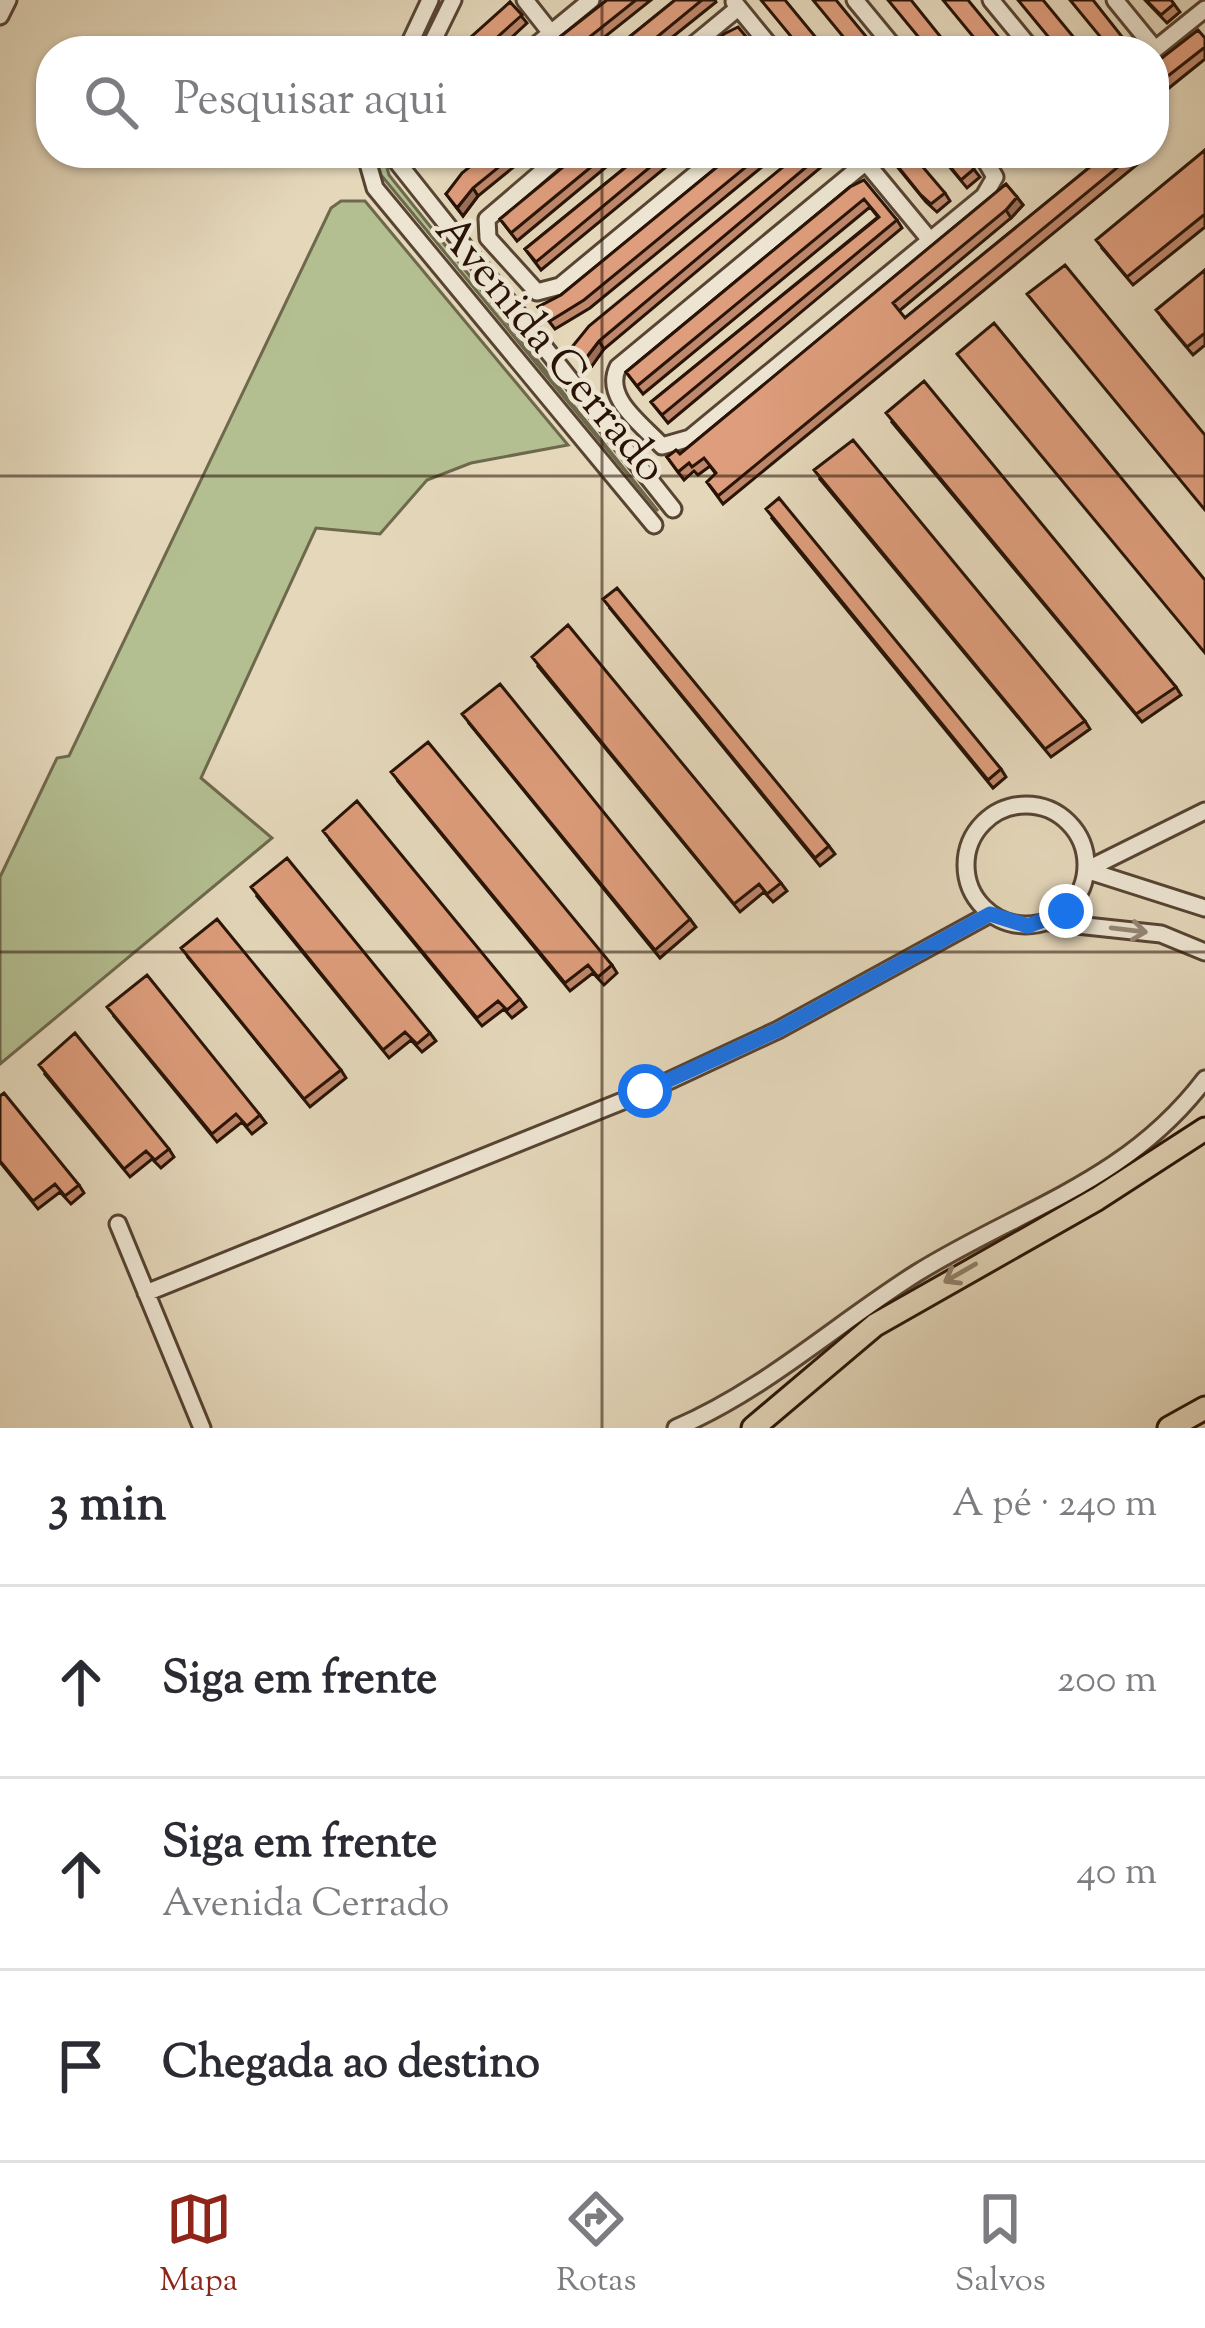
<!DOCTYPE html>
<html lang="pt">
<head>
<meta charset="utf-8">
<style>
	body { margin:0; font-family:"Sorts Mill Goudy",serif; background:#f2f2f3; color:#2b2b33 }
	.stop { position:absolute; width:36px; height:36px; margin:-27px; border:9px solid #1a73e8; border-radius:50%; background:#fff }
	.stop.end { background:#1a73e8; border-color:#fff; box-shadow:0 3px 12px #0008 }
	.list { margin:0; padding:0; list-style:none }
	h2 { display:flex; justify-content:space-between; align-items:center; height:156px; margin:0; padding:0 48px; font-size:51px }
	h2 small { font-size:39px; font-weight:400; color:#7c7c81 }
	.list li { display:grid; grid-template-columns:78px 1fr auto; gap:36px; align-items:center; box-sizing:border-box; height:192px; padding:0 48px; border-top:3px solid #e1e1e2 }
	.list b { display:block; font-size:45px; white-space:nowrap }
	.list p { margin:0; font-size:39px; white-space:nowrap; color:#7c7c81 }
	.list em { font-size:39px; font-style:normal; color:#7c7c81 }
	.icon { flex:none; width:66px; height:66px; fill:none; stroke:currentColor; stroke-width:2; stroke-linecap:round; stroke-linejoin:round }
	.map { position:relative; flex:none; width:1205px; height:1428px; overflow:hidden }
	.search { position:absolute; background:#fff; box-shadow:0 3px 9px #0004; left:36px; right:36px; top:36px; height:132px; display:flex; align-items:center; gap:30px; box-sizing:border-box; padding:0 42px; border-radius:48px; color:#7c7c81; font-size:45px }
	.sheet { height:732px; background:#fff }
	nav { display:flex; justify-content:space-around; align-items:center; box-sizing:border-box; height:168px; border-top:3px solid #e1e1e2; background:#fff; font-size:33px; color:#7c7c81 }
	nav a { display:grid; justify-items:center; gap:6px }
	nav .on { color:#8f2418 }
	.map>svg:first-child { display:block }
</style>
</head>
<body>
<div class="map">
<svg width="1205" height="1428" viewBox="0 0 1205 1428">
	<rect width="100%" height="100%" fill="#e4d7ba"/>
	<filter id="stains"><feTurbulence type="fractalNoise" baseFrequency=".00167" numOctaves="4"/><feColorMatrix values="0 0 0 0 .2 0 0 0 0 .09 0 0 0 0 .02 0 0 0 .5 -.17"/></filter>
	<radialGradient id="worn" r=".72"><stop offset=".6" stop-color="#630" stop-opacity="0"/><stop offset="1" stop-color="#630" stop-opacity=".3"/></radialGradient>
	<path fill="#b3be91" stroke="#6e684c" stroke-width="3" d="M 375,153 L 383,153 L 389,175 L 658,511 L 381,175 Z
		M 341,201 L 365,201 L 568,445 L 471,463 L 427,480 L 380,534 L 316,528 L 201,778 L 272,838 L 0,1064 L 0,877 L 57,758 L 69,756 L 331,208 Z"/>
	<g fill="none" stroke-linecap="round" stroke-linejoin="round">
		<defs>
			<path id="minor" d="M 525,0 L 551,33
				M 855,0 L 897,51
				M 991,0 L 1033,51
				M 1115,0 L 1155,49
				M 734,2 L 774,51
				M 0,16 L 8,0
				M 406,51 L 430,0
				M 428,51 L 453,0
				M 529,51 L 591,0
				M 686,51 L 738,8
				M 1153,51 L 1205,9
				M 365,153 L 375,188 L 654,525
				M 390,153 L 673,509
				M 564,153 L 487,219 L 488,238 L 537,292 L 560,286 L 721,153
				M 858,153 L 930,240
				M 866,162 L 618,367 C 603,398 642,424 662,446 L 690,438 L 984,196 L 995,177 L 981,153
				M966 865a60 60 0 1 1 120 0a60 60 0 1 1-120 0Z
				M 1086,870 L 1205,811
				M 1086,870 L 1205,908
				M 1049,922 L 1161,934 L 1205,952
				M 118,1224 L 202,1428
				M 146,1293 L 645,1092 L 778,1030 L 990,914
				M 676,1428 C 765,1390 836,1324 917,1273 C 1022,1208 1127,1182 1205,1079"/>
			<path id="highway" d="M 753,1428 L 875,1325 L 1097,1199 L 1205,1129
				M 1169,1428 L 1205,1408"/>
		</defs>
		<use href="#minor" stroke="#574433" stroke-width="21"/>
		<use href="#highway" stroke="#281306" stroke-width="27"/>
		<use href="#minor" stroke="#ede5d2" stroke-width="15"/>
		<use href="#highway" stroke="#e4d7ba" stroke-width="21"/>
	</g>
	<path fill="#bf876b" stroke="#281306" stroke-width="3" d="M 607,0 L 651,0 L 587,51 L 542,51 Z
		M 675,0 L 715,0 L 716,2 L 655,51 L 612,51 Z
		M 1145,0 L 1171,0 L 1180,12 L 1167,23 Z
		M 510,2 L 527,23 L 497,51 L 464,51 Z
		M 1205,38 L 1205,59 L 1154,100 L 1154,64 Z
		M 1127,43 L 1133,51 L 1111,51 Z
		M 1205,150 L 1205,227 L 1133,285 L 1102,248 Z
		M 487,153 L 531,153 L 478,196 L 463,216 L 446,194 Z
		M 580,153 L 623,153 L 517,241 L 500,219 Z
		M 643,153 L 683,153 L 541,270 L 525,249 Z
		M 734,153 L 779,153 L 590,308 L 555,329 L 538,307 L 561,295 Z
		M 800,153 L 838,153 L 604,349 L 589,370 L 572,347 Z
		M 886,153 L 945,193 L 950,201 L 937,212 L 926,202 Z
		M 938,153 L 961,153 L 980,177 L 967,188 Z
		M 1012,153 L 1027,153 L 1018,160 Z
		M 1107,153 L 1150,154 L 723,504 L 707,482 L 716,474 L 710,466 L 698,475 L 694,471 L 684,480 L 667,457 L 680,454 L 1006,184 L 1023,205 L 1011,218 L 899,311 L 905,318 Z
		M 850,187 L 897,220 L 902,228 L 668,423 L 651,402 L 878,217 L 870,207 L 643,394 L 626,372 Z
		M 1205,270 L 1205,345 L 1193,355 L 1162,318 Z
		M 891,421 L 1176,687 L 1181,695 L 1142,722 Z
		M 819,478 L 1085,721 L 1090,729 L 1051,757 Z
		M 771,517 L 1001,769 L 1006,777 L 993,788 Z
		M 609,607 L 829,846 L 835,854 L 820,866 Z
		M 537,665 L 781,883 L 787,891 L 773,902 L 764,892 L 740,912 Z
		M 468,722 L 690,919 L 696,927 L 660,958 Z
		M 397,780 L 612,965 L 617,973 L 604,985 L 593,973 L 570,991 Z
		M 329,839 L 520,999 L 526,1007 L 512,1018 L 504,1009 L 482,1026 Z
		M 256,895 L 430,1033 L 436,1041 L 422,1052 L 411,1040 L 389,1058 Z
		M 187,956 L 341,1070 L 346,1078 L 310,1107 Z
		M 113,1015 L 260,1115 L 266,1123 L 252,1134 L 242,1122 L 217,1142 Z
		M 44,1073 L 169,1149 L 174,1157 L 161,1168 L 152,1159 L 130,1177 Z
		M 0,1162 L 79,1185 L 84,1193 L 71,1204 L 60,1192 L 38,1209 Z"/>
	<path fill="#9b6e57" stroke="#281306" stroke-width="3" d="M 473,188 L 478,196 L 463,216 L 457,208 Z
		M 1017,197 L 1023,205 L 1011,218 L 1006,210 Z
		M 599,341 L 604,349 L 589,370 L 583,362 Z"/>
	<path fill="#de9d7c" stroke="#281306" stroke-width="3" d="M 607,0 L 636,0 L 572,51 L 542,51 Z
		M 675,0 L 702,0 L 640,51 L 612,51 Z
		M 761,0 L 785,0 L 827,51 L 803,51 Z
		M 813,0 L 836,0 L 878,51 L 855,51 Z
		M 888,0 L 911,0 L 952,51 L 930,51 Z
		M 943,0 L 968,0 L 1010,51 L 985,51 Z
		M 1018,0 L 1043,0 L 1085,51 L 1060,51 Z
		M 1070,0 L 1093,0 L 1127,43 L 1117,51 L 1112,51 Z
		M 1146,0 L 1171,0 L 1174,4 L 1161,15 Z
		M 510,2 L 522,15 L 482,51 L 465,51 L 461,46 Z
		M 738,27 L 758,51 L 742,51 L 738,46 L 731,51 L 703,51 L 724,34 Z
		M 1198,30 L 1205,38 L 1205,47 L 1154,87 L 1154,64 Z
		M 1205,150 L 1205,214 L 1127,277 L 1096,240 Z
		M 487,153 L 516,153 L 473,188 L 457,208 L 446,194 L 462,173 Z
		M 580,153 L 608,153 L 511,233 L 500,219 Z
		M 643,153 L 667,153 L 536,262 L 525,249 Z
		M 734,153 L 763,153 L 584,300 L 550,321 L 538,307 L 561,295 Z
		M 800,153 L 823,153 L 599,341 L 583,362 L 572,347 L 589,326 Z
		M 887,153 L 911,153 L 945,193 L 931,204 L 920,194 Z
		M 939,153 L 961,153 L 974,169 L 961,180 Z
		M 1107,153 L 1135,153 L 718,496 L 707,482 L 716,473 L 704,458 L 692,467 L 689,463 L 678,472 L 667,457 L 676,450 L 680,454 L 1006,184 L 1017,197 L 1006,210 L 893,303 L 905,318 Z
		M 864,180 L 897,220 L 662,415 L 651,402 L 879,217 L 864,199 L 637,386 L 626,372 L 850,187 Z
		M 1065,265 L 1205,435 L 1205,510 L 1027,294 Z
		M 1205,270 L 1205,333 L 1187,347 L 1156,310 Z
		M 994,323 L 1205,580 L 1205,653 L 957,354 Z
		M 924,381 L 1176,687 L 1136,714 L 886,413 Z
		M 853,440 L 1085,721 L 1045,749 L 814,470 Z
		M 779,498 L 1001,769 L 988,780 L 766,509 Z
		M 617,588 L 829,846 L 815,858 L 603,599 Z
		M 568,625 L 781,883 L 767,894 L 759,884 L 734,904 L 532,657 Z
		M 500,684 L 690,919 L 655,950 L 462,714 Z
		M 428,742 L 612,965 L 598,977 L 588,965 L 565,983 L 391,772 Z
		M 357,801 L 520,999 L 507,1010 L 498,1001 L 477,1018 L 323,831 Z
		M 287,858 L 430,1033 L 417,1044 L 405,1032 L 383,1050 L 251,887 Z
		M 217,919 L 341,1070 L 304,1099 L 181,948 Z
		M 147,975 L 260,1115 L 247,1126 L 236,1114 L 212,1134 L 107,1007 Z
		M 75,1033 L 169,1149 L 155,1160 L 146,1151 L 124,1169 L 39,1065 Z
		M 4,1093 L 79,1185 L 65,1196 L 55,1184 L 33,1201 L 0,1161 L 0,1096 Z"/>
	<defs><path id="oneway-shaft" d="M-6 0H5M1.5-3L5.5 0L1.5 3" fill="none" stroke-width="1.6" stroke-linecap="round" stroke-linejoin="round" transform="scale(3)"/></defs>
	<use stroke="#948676" href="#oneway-shaft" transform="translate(1129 930) rotate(7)"/>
	<use stroke="#8f7f69" href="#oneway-shaft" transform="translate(960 1273) rotate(150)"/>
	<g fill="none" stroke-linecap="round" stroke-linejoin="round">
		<path stroke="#1a73e8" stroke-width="15" d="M 645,1091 L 778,1030 L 990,914 L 1028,926 L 1066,911"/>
	</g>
	<path fill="none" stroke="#281306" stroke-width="3" stroke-opacity="0.55" d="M 602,0 L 602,51M 602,153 L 602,1428M 0,476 L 1205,476M 0,952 L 1205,952"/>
	<g text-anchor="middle" stroke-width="9" stroke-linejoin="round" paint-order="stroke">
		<g font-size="45" fill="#281306" stroke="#ede5d2">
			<text transform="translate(553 347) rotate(50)" y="16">Avenida Cerrado</text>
		</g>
	</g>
	<rect width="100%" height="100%" filter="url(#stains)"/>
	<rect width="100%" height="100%" fill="url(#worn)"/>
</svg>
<div class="stop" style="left:645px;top:1091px"></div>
<div class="stop end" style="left:1066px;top:911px"></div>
<div class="search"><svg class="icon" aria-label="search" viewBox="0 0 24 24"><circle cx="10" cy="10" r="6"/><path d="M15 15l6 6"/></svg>Pesquisar aqui</div>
</div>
<section class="sheet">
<h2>3 min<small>A pé · 240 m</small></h2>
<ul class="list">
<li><svg class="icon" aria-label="ahead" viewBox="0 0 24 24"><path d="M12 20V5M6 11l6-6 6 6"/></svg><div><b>Siga em frente</b></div><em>200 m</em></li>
<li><svg class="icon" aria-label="ahead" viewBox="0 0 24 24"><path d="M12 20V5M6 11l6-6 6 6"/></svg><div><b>Siga em frente</b><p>Avenida Cerrado</p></div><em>40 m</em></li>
<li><svg class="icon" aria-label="arrive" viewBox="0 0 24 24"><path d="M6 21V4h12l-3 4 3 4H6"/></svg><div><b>Chegada ao destino</b></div></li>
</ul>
</section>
<nav>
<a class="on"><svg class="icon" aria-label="map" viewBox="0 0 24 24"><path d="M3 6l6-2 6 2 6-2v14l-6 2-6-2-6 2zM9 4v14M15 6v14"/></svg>Mapa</a>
<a><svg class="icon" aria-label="directions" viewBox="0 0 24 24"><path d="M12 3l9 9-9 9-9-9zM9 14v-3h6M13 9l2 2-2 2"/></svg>Rotas</a>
<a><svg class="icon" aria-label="saved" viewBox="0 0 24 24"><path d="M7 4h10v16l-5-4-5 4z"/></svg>Salvos</a>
</nav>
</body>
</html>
